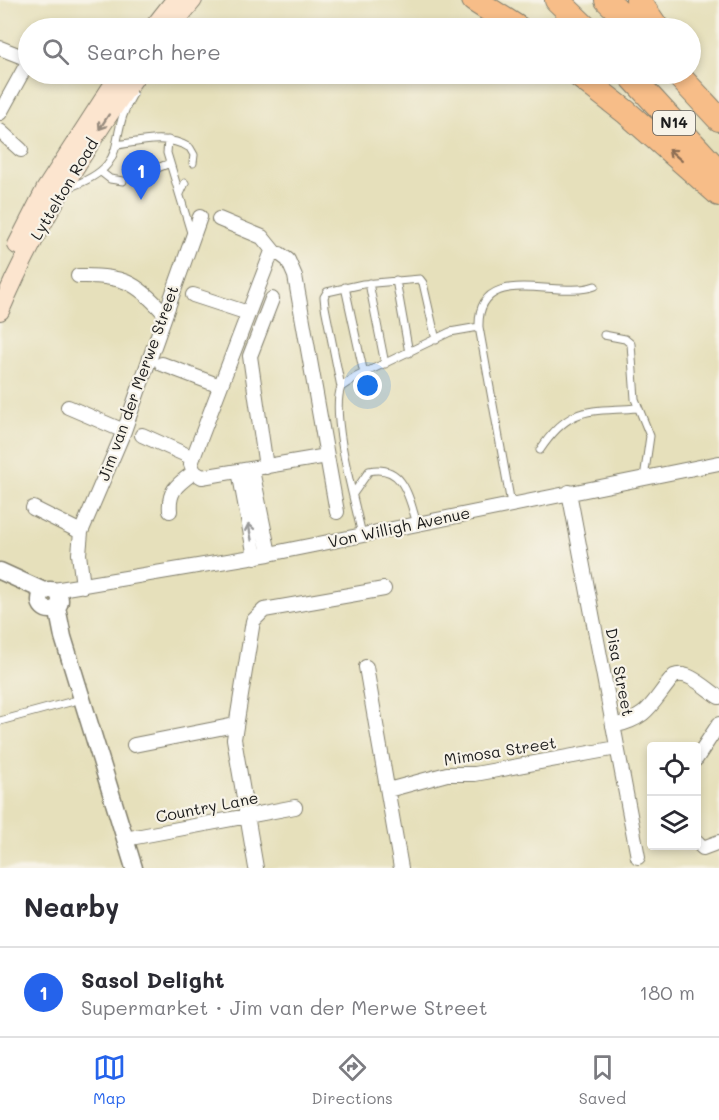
<!DOCTYPE html>
<html lang="en">
<head>
<meta charset="utf-8">
<style>
	body { margin:0; font-family:Mali,sans-serif; background:#f2f2f3; color:#2b2b33 }
	.controls { position:absolute; right:18px; bottom:18px; display:grid; overflow:hidden; border-radius:6px; box-shadow:0 3px 9px #0003 }
	.controls button { width:54px; height:54px; display:grid; place-items:center; padding:0; border:0; border-bottom:2px solid #e1e1e2; background:#fff; color:#2b2b33; font:30px sans-serif }
	.you { position:absolute; left:368px; top:386px; width:21px; height:21px; margin:-15px; border:4px solid #fff; border-radius:50%; background:#1a73e8; box-shadow:0 0 0 9px #1a73e833 }
	.badge { display:grid; place-items:center; width:39px; height:39px; border-radius:50%; background:#2563eb; color:#fff; font-size:20px; font-weight:700 }
	.pin { position:absolute; translate:-50% -50px; filter:drop-shadow(0 2px 3px #0008) }
	.pin::after { content:''; position:absolute; top:32px; width:21px; height:18px; background:inherit; clip-path:polygon(0 0,100% 0,50% 100%) }
	.list { margin:0; padding:0; list-style:none }
	h2 { display:flex; justify-content:space-between; align-items:center; height:78px; margin:0; padding:0 24px; font-size:26px }
	h2 small { font-size:20px; font-weight:400; color:#7c7c81 }
	.list li { display:grid; grid-template-columns:39px 1fr auto; gap:18px; align-items:center; box-sizing:border-box; height:90px; padding:0 24px; border-top:2px solid #e1e1e2 }
	.list b { display:block; font-size:22px; white-space:nowrap }
	.list p { margin:0; font-size:20px; white-space:nowrap; color:#7c7c81 }
	.list em { font-size:20px; font-style:normal; color:#7c7c81 }
	.icon { flex:none; width:33px; height:33px; fill:none; stroke:currentColor; stroke-width:2; stroke-linecap:round; stroke-linejoin:round }
	.map { position:relative; flex:none; width:719px; height:868px; overflow:hidden }
	.search { position:absolute; background:#fff; box-shadow:0 3px 9px #0003; left:18px; right:18px; top:18px; height:66px; display:flex; align-items:center; gap:15px; box-sizing:border-box; padding:0 21px; border-radius:33px; color:#7c7c81; font-size:22px }
	.sheet { height:168px; background:#fff }
	nav { display:flex; justify-content:space-around; align-items:center; box-sizing:border-box; height:84px; border-top:2px solid #e1e1e2; background:#fff; font-size:16px; color:#7c7c81 }
	nav a { display:grid; justify-items:center; gap:3px }
	nav .on { color:#2563eb }
	.map>svg:first-child { display:block }
</style>
</head>
<body>
<div class="map">
<svg width="719" height="868" viewBox="0 0 719 868">
	<rect width="100%" height="100%" fill="#f7f3e8"/>
	<filter id="ink" filterUnits="userSpaceOnUse"><feTurbulence type="fractalNoise" baseFrequency=".0167" numOctaves="2"/><feDisplacementMap in="SourceGraphic" scale="12" xChannelSelector="R" yChannelSelector="G"/><feConvolveMatrix kernelMatrix="1 2 1 2 8 2 1 2 1" color-interpolation-filters="sRGB"/></filter>
	<filter id="wash" filterUnits="userSpaceOnUse"><feTurbulence type="fractalNoise" baseFrequency=".008" numOctaves="4" result="noise"/><feDisplacementMap in="SourceGraphic" scale="24" xChannelSelector="R" yChannelSelector="G"/><feGaussianBlur stdDeviation="1.35" result="paint"/><feColorMatrix in="noise" values="0 0 0 0 0 0 0 0 0 0 0 0 0 0 0 0 0 1.4 0 .05"/><feComposite in="paint" operator="in"/></filter>
	<g filter="url(#wash)">
		<rect width="100%" height="100%" fill="#e6e0bb"/>
	</g>
	<g filter="url(#ink)">
		<g fill="none" stroke-linecap="round" stroke-linejoin="round">
			<defs>
				<path id="service" d="M 168,140 L 167,153 L 192,236
					M 118,145 C 142,141 168,134 190,148 L 194,155 L 193,163
					M 101,172 L 110,179 L 123,181
					M 140,175 L 170,163
					M 67,188 C 135,165 105,139 133,94
					M 180,194 L 185,183
					M 396,280 L 409,353
					M 369,283 L 385,364
					M 345,287 L 364,374
					M 604,335 L 625,339 L 631,344 L 635,399 L 650,436 L 644,478
					M 341,387 L 325,307 L 324,297 L 327,292 L 363,284 L 420,279 L 423,283 L 436,340
					M 540,450 C 570,405 588,412 637,408
					M 353,494 L 369,471 C 404,464 409,498 417,524
					M 511,504 L 479,327 C 477,261 558,300 595,286
					M 362,535 C 355,502 330,416 341,387 L 356,377 L 450,332 L 479,327
					M 0,721 L 81,699"/>
				<path id="minor" d="M 0,48 L 28,59
					M 0,113 L 28,62
					M 0,131 L 21,150
					M 219,219 L 262,237 L 275,253
					M 271,254 L 280,254 L 288,260 L 295,276 L 327,456 L 202,477 L 194,472 L 191,464 L 193,458 Z
					M 78,276 C 121,275 136,281 164,313
					M 193,295 L 248,313
					M 162,364 L 220,386
					M 68,407 L 124,431
					M 142,435 L 193,458
					M 327,456 L 337,512
					M 266,467 L 250,356 L 272,299
					M 252,470 L 269,554
					M 239,471 L 255,557
					M 569,492 L 638,857
					M 33,508 L 81,532
					M 170,511 C 168,490 178,484 194,472
					M 83,586 L 79,554 L 81,532 L 124,431 L 200,217
					M 54,590 L 269,554 L 719,463
					M 366,667 L 401,868
					M 613,726 C 650,718 651,703 674,676 C 689,670 706,689 719,697
					M 134,745 L 235,725
					M 696,759 L 719,724
					M 388,790 L 447,774 L 475,774 L 617,748
					M 125,839 L 295,807
					M 696,841 L 703,848 L 719,842
					M 256,868 L 234,739 L 253,621 L 264,610 L 384,589"/>
				<path id="tertiary" d="M 0,571 L 44,591
					M40 600a10 10 0 1 1 20 0a10 10 0 1 1-20 0Z
					M 57,607 L 63,637 L 134,868"/>
				<path id="secondary" d="M 153,28 L 175,0
					M 170,28 L 193,0
					M 17,245 L 45,190 L 120,74
					M 0,311 C 36,227 84,148 137,74"/>
				<path id="motorway" d="M 474,0 L 518,28
					M 557,0 L 586,28
					M 607,0 L 636,28
					M 638,0 L 657,28
					M 577,74 L 626,112 L 719,194
					M 629,74 L 719,172
					M 677,74 L 719,119"/>
			</defs>
			<use href="#service" stroke="#817e6c" stroke-width="9"/>
			<use href="#minor" stroke="#817e6c" stroke-width="16"/>
			<use href="#tertiary" stroke="#817e6c" stroke-width="19"/>
			<use href="#secondary" stroke="#817e6c" stroke-width="20"/>
			<use href="#motorway" stroke="#817e6c" stroke-width="26"/>
			<use href="#service" stroke="#fff" stroke-width="7"/>
			<use href="#minor" stroke="#fff" stroke-width="14"/>
			<use href="#tertiary" stroke="#fff" stroke-width="16"/>
			<use href="#secondary" stroke="#fce5cf" stroke-width="18"/>
			<use href="#motorway" stroke="#f7bd88" stroke-width="24"/>
		</g>
		<defs><path id="oneway-shaft" d="M-6 0H5M1.5-3L5.5 0L1.5 3" fill="none" stroke-width="1.6" stroke-linecap="round" stroke-linejoin="round" transform="scale(1.5)"/></defs>
		<use stroke="#978b7e" href="#oneway-shaft" transform="translate(104 122) rotate(123)"/>
		<use stroke="#8a6c52" href="#oneway-shaft" transform="translate(675 155) rotate(-139)"/>
		<use stroke="#999" href="#oneway-shaft" transform="translate(250 532) rotate(-101)"/>
	</g>
	<g text-anchor="middle" stroke-width="4.5" stroke-linejoin="round" paint-order="stroke">
		<rect fill="#f7f3e8" stroke="#5e5c59" stroke-width="1.5" x="653" y="111" width="42" height="24" rx="4.5"/>
		<g font-size="15" font-weight="bold" fill="#1c1c1c">
			<text x="674" y="128">N14</text>
		</g>
		<g font-size="16" fill="#1c1c1c" stroke="#f7f3e8">
			<text transform="translate(64 189) rotate(-59)" y="6">Lyttelton Road</text>
			<text transform="translate(138 383) rotate(-70)" y="6">Jim van der Merwe Street</text>
			<text transform="translate(399 527) rotate(-12)" y="6">Von Willigh Avenue</text>
			<text transform="translate(620 672) rotate(79)" y="6">Disa Street</text>
			<text transform="translate(500 751) rotate(-9)" y="6">Mimosa Street</text>
			<text transform="translate(207 807) rotate(-11)" y="6">Country Lane</text>
		</g>
	</g>
</svg>
<div class="controls">
<button><svg class="icon" aria-label="locate" viewBox="0 0 24 24"><circle cx="12" cy="12" r="6"/><path d="M12 2v4M12 18v4M2 12h4M18 12h4"/></svg></button>
<button><svg class="icon" aria-label="layers" viewBox="0 0 24 24"><path d="M12 4l9 5-9 5-9-5zM3 14l9 5 9-5"/></svg></button>
</div>
<div class="you"></div>
<div class="pin badge" style="left:141px;top:200px">1</div>
<div class="search"><svg class="icon" aria-label="search" viewBox="0 0 24 24"><circle cx="10" cy="10" r="6"/><path d="M15 15l6 6"/></svg>Search here</div>
</div>
<section class="sheet">
<h2>Nearby<small></small></h2>
<ul class="list">
<li><span class="badge">1</span><div><b>Sasol Delight</b><p>Supermarket · Jim van der Merwe Street</p></div><em>180 m</em></li>
</ul>
</section>
<nav>
<a class="on"><svg class="icon" aria-label="map" viewBox="0 0 24 24"><path d="M3 6l6-2 6 2 6-2v14l-6 2-6-2-6 2zM9 4v14M15 6v14"/></svg>Map</a>
<a><svg class="icon" aria-label="directions" viewBox="0 0 24 24"><path d="M12 3l9 9-9 9-9-9zM9 14v-3h6M13 9l2 2-2 2"/></svg>Directions</a>
<a><svg class="icon" aria-label="saved" viewBox="0 0 24 24"><path d="M7 4h10v16l-5-4-5 4z"/></svg>Saved</a>
</nav>
</body>
</html>
